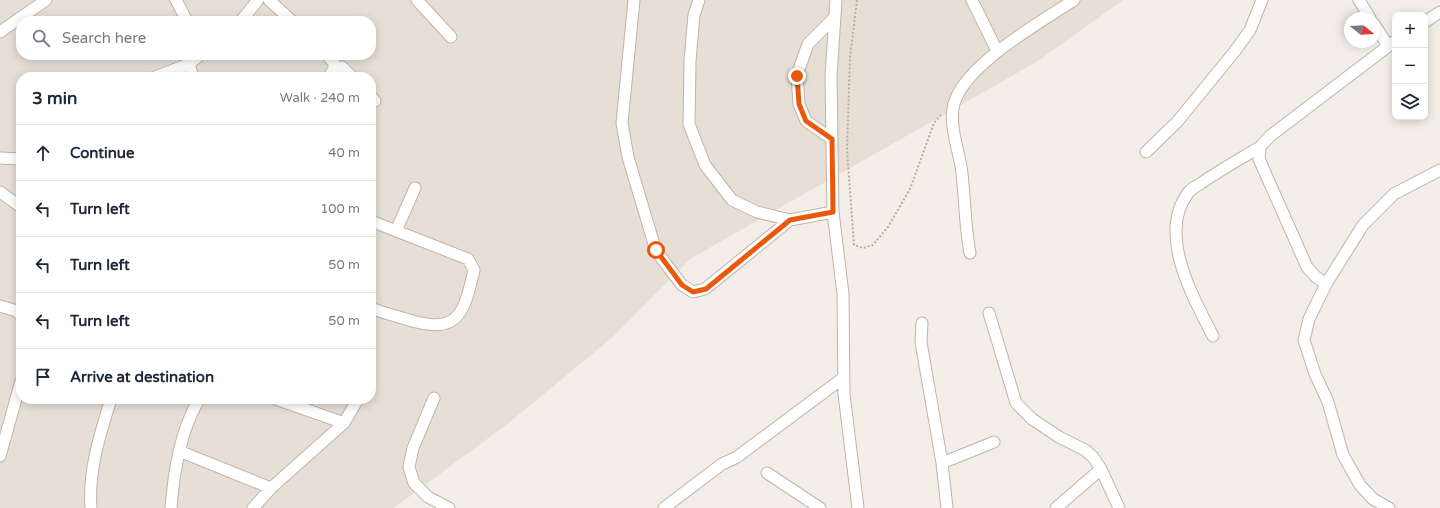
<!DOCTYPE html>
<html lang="en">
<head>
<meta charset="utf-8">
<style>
	body { margin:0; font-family:"Varela Round",sans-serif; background:#f6f6f7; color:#1f2937 }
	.controls { position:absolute; right:12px; top:12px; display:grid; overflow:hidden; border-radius:8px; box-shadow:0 2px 10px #0003 }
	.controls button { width:36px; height:36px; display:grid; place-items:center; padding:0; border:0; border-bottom:1px solid #e0e1e3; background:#fff; color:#1f2937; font:20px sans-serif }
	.compass { position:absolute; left:1344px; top:12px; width:36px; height:36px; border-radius:50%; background:#fff; box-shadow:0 2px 10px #0003; rotate:108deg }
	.stop { position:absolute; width:12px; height:12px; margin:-9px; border:3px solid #ea580c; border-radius:50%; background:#fff }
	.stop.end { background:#ea580c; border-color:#fff; box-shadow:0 1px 4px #0008 }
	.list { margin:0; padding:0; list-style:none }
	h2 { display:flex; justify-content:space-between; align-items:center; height:52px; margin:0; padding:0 16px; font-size:17px }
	h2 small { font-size:13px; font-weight:400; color:#747a83 }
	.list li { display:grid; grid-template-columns:26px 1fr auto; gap:12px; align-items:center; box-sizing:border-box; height:56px; padding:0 16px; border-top:1px solid #e0e1e3 }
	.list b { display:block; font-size:15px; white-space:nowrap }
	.list em { font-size:13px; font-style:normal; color:#747a83 }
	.icon { flex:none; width:22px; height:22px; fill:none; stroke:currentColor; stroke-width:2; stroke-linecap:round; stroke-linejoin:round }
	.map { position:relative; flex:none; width:1440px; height:508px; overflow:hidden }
	.search { position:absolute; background:#fff; box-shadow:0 2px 10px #0003; left:16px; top:16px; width:360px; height:44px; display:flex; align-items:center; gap:10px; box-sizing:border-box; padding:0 14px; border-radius:16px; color:#747a83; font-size:15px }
	.panel { position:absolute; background:#fff; box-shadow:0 2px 10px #0003; left:16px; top:72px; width:360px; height:332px; border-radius:16px }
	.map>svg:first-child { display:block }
</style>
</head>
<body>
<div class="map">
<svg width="1440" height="508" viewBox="0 0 1440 508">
	<rect width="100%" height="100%" fill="#f3eee8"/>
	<path fill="#e7dfd6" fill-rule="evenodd" d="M 0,0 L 1123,0 L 1038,61 L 690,259 L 614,336 L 510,422 L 394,508 L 0,508 ZM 21,21 L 371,21 L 371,55 L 21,55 ZM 21,77 L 371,77 L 371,399 L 21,399 Z"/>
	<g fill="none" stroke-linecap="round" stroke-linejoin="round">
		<defs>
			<path id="minor" d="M 176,0 L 187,21
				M 269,0 L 292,21
				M 417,0 L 451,37
				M 634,0 L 622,123 L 628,157 L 656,251 L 682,285 L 693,292 L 705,289 L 790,220
				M 699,0 L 694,15 L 690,61 L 689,124 L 705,165 L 732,200 L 757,212 L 790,220 L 833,212
				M 836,0 L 831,77 L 833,212 L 843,294 L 844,394 L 858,508
				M 972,0 L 997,51
				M 1359,0 L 1370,18
				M 241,21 L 258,0
				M 1425,22 L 1440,12
				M 1374,24 L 1388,46
				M 0,32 L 46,0
				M 327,55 L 334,63 L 334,68 L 329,77
				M 189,64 L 193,77
				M 334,68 L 342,67 L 352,77
				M 155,77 L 189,64 L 200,55
				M 371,97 L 375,101
				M 832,139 L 806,121 L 799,104 L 797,75 L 808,44 L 834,18
				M 1146,152 L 1177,122 L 1235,51 L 1250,30 L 1262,0
				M 0,158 L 21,159
				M 0,192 L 21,207
				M 371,221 L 468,259 L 474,270 C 464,313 459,335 409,320 C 396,316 383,313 371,308
				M 396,231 L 415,188
				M 970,253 C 965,227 965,200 962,174 C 960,152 950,132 953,109 C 958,68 1041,22 1074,0
				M 1326,284 L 1316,277 L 1307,267 L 1259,159 L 1260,147 L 1270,136 L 1395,41
				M 0,306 L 17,311 L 21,316
				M 989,313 L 1016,403 L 1032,419 L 1059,437 L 1085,450 L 1093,457 L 1101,469 L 1119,508
				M 922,323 L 921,342 L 942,463 L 947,508
				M 1213,336 C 1193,297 1157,234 1188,193 C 1191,189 1196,186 1200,184 C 1220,170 1240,159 1260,147
				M 434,398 L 413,448 L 409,467 L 414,483 L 428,497 L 449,508
				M 276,399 L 344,423
				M 179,451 L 271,488
				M 0,456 L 21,381
				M 942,463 L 994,442
				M 767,473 L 820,508
				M 91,508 C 88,471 100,434 111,399
				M 171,508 C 174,471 180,432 199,399
				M 253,508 L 271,488 L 344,423 L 358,399
				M 664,508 L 722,464 L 737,457 L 843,378
				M 1056,508 L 1101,469
				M 1389,508 L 1373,499 L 1360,485 L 1343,455 L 1328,402 L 1315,374 L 1304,340 L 1309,319 L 1326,284 L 1363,225 L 1394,194 L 1440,170"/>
		</defs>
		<use href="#minor" stroke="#beb4ab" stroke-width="13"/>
		<path stroke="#bfae9c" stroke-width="2" stroke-dasharray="2 2" stroke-linecap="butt" d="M 857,0 L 850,57 L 847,150 L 854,245 L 863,248 L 873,245 L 888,227 L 910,189 L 934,123 L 941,115"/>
		<use href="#minor" stroke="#fff" stroke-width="11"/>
	</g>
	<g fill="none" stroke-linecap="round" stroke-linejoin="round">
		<path stroke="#ea580c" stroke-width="5" d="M 656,250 L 682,285 L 693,292 L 706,289 L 790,220 L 833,212 L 832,139 L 806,121 L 799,104 L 797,76"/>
	</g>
</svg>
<div class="controls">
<button>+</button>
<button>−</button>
<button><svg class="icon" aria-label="layers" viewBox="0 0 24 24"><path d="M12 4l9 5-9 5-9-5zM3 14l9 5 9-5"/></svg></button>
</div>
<svg class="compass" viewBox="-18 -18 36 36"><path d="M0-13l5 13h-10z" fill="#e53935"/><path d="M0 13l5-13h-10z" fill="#747a83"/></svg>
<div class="stop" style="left:656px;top:250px"></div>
<div class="stop end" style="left:797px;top:76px"></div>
<div class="search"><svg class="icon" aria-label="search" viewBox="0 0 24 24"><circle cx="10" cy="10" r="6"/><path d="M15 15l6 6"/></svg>Search here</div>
<section class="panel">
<h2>3 min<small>Walk · 240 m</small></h2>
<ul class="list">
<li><svg class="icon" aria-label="ahead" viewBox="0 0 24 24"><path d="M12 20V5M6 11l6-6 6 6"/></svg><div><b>Continue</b></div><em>40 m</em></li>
<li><svg class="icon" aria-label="left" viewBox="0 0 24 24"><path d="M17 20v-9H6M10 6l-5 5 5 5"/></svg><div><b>Turn left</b></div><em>100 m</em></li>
<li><svg class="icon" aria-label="left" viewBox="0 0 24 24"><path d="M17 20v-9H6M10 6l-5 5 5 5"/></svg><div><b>Turn left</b></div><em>50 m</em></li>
<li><svg class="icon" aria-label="left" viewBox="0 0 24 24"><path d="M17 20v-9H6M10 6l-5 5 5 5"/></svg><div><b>Turn left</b></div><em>50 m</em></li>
<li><svg class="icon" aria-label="arrive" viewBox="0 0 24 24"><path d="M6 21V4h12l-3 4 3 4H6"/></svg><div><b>Arrive at destination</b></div></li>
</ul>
</section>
</div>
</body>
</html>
